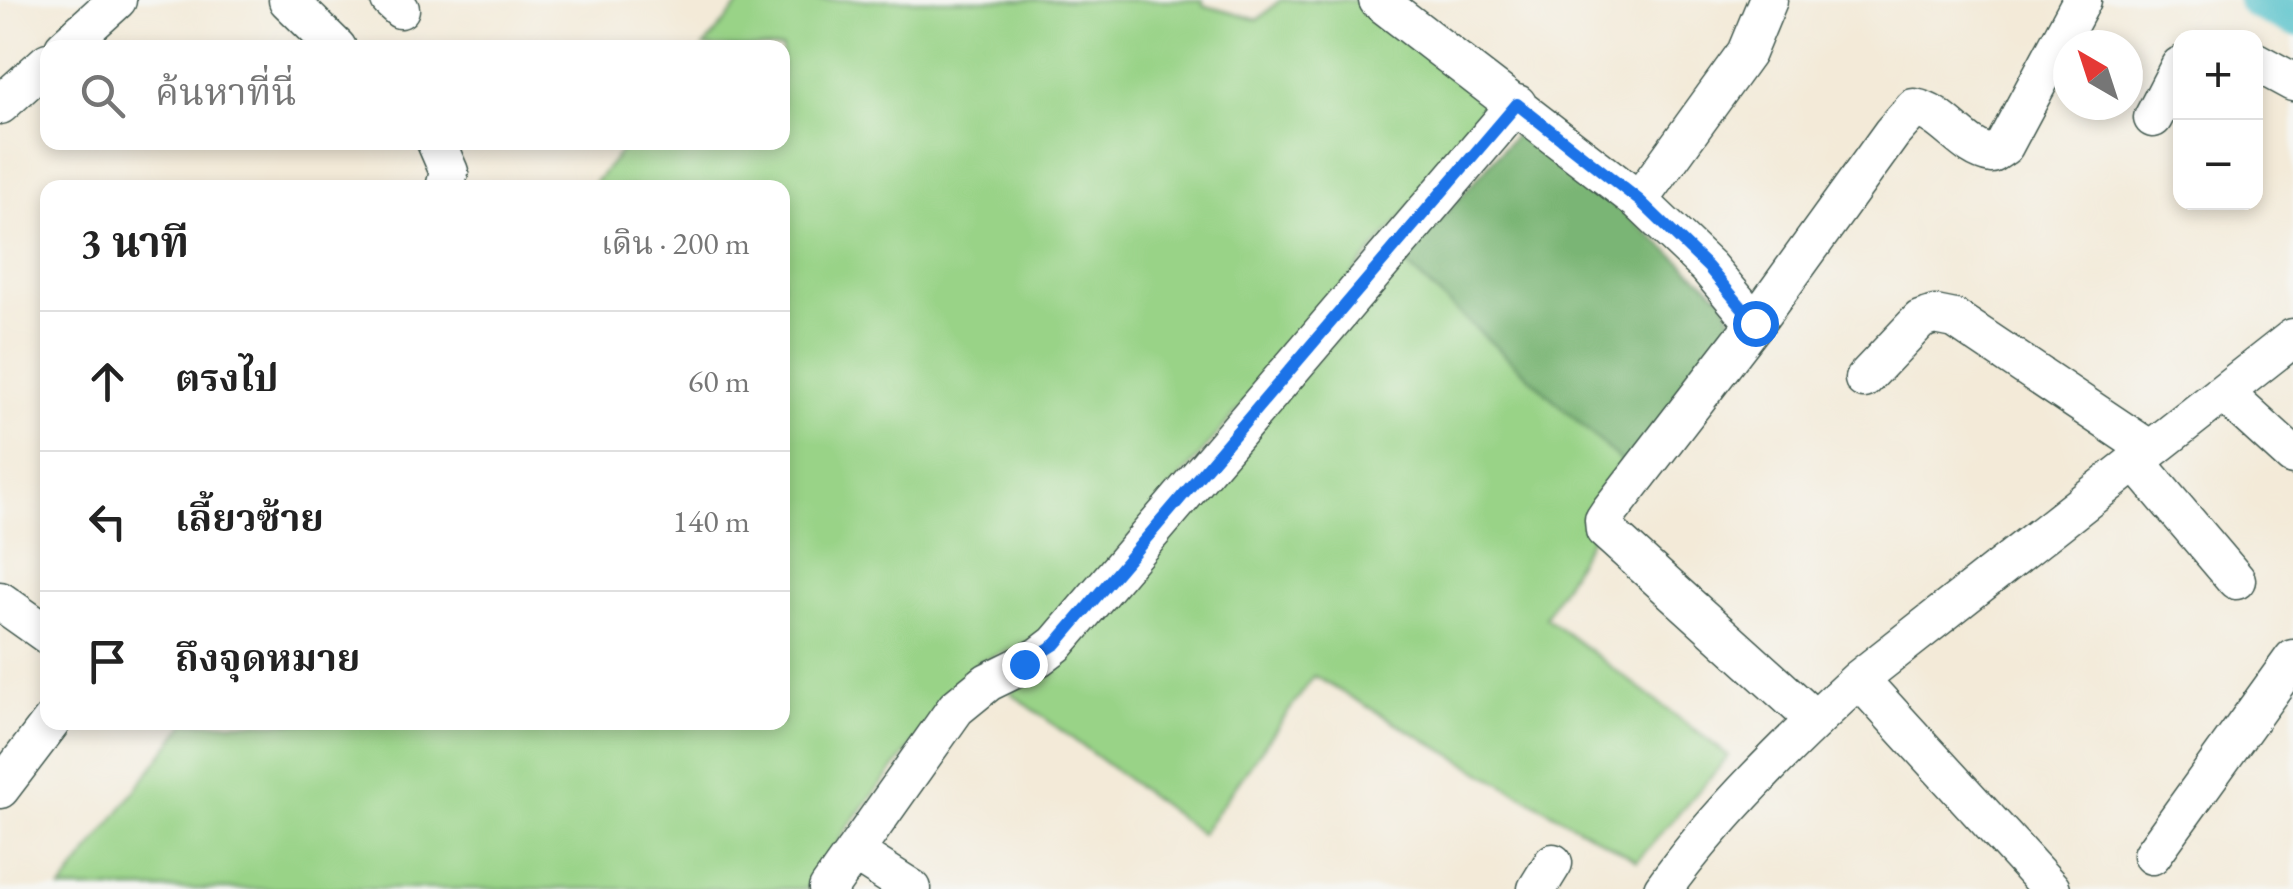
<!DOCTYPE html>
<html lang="th">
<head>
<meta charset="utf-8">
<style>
	body { margin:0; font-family:"EB Garamond","Noto Serif Thai",serif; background:#f2f2f2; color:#222 }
	.controls { position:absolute; right:30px; top:30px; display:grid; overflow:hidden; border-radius:20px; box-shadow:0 5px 15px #0003 }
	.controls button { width:90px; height:90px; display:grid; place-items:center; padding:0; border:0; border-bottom:2px solid #e0e0e0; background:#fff; color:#222; font:50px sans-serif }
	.compass { position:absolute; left:2053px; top:30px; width:90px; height:90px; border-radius:50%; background:#fff; box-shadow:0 5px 15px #0003; rotate:321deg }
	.stop { position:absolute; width:30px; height:30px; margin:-22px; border:8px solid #1a73e8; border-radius:50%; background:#fff }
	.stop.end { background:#1a73e8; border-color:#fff; box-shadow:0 2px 10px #0008 }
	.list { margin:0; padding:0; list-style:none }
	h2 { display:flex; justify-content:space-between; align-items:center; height:130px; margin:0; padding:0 40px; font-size:42px }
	h2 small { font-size:32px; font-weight:400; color:#767676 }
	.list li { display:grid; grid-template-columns:65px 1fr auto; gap:30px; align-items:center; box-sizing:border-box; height:140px; padding:0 40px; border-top:2px solid #e0e0e0 }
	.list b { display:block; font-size:38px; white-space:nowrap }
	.list em { font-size:32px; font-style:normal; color:#767676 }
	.icon { flex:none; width:55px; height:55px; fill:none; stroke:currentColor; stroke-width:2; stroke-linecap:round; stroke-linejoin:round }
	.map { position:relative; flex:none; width:2293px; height:889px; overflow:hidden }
	.search { position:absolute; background:#fff; box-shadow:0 5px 15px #0003; left:40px; top:40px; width:750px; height:110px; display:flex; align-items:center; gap:25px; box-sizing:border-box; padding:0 35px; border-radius:20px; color:#767676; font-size:38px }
	.panel { position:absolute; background:#fff; box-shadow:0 5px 15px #0003; left:40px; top:180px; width:750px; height:550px; border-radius:20px }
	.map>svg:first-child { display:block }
</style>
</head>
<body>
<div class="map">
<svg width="2293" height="889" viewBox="0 0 2293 889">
	<rect width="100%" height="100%" fill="#f6f6f2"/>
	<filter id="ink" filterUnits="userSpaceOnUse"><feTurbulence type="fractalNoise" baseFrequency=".01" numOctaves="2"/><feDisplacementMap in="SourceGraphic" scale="20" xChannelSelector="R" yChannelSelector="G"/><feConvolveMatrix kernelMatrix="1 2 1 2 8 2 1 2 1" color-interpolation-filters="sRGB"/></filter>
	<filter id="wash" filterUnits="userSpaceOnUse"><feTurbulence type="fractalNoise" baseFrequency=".0048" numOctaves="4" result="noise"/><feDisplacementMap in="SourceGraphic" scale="40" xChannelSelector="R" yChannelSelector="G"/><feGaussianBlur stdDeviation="2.25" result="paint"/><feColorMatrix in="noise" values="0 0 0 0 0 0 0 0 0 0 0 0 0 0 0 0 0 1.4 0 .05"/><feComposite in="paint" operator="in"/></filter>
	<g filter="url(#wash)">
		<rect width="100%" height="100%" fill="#f3ead8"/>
		<path fill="#99d387" stroke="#5c885e" stroke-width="2.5" d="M 743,0 L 1203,0 L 1203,5 L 1258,20 L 1280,0 L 1369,0 L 1496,106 L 1044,639 L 979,661 L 851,823 L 807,889 L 61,889 L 186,723 L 782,722 L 782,188 L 591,187 L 628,143 L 782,142 L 782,48 L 704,47 Z
			M 1403,262 L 1631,470 L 1545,617 L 1729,756 L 1637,861 L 1314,676 L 1201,834 L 1011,693 L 1141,557 Z"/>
		<path fill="#7ab574" stroke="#4c7954" stroke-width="2.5" d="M 1524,125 L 1724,299 L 1736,330 L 1631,470 L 1403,262 Z"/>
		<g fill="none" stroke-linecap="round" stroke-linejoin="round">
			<path stroke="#54c1ca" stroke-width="38" d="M 2256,0 L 2293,18"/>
		</g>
	</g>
	<g filter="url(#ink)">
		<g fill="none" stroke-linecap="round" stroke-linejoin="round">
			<defs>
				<path id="minor" d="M 288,0 L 337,48
					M 390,0 L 400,9
					M 1378,0 L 1639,201 L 1708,267 L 1755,323 L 1610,511 L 1604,520 L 1605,530 L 1815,720
					M 64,48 L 117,0
					M 2256,62 L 2293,82
					M 0,105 L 48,62
					M 2153,118 L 2180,66
					M 436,142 L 449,172 L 445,188
					M 1639,201 L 1746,53 L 1768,0
					M 1755,323 L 1892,133 L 1914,108 C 1945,113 1962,149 1992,154 L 2004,146 L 2082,0
					M 1864,379 L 1920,320 L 1935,315 L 1955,319 L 2149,449
					M 2224,393 L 2293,456
					M 2135,461 L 2236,580
					M 0,601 L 48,635
					M 1859,679 L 2051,889
					M 0,789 L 51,722
					M 854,852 L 912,889
					M 2152,855 L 2293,659
					M 828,889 L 956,708 L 988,682 L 1039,657 L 1056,644 L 1517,104
					M 1537,889 L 1553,863
					M 1663,889 C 1716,815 1792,741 1859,679 L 2293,338"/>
			</defs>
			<use href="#minor" stroke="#3f574d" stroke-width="41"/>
			<use href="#minor" stroke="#fff" stroke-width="38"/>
		</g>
	</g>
	<g fill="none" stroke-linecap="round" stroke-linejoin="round" filter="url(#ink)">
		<path stroke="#1a73e8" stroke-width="12" d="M 1024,664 L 1056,644 L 1517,104 L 1640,201 L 1708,267 L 1755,323"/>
	</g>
</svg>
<div class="controls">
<button>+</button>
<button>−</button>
</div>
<svg class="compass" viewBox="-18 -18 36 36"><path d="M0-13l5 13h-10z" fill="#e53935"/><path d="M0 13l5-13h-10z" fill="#767676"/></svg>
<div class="stop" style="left:1755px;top:323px"></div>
<div class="stop end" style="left:1024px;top:664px"></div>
<div class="search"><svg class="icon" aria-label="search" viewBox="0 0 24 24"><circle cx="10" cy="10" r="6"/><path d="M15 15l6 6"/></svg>ค้นหาที่นี่</div>
<section class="panel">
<h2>3 นาที<small>เดิน · 200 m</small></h2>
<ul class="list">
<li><svg class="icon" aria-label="ahead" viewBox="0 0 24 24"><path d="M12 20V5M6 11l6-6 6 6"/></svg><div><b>ตรงไป</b></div><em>60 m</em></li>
<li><svg class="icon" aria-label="left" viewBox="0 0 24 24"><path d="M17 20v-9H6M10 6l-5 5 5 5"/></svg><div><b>เลี้ยวซ้าย</b></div><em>140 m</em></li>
<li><svg class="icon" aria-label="arrive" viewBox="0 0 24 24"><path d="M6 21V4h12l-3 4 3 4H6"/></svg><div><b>ถึงจุดหมาย</b></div></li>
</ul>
</section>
</div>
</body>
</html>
